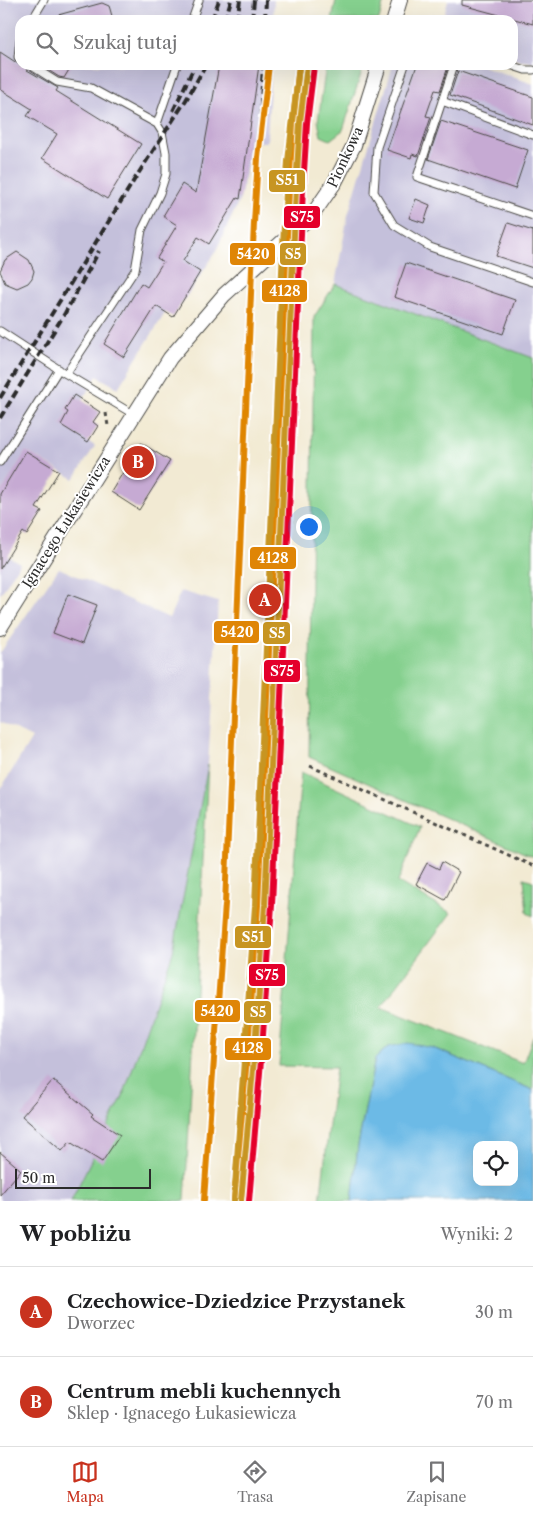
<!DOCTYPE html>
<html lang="pl">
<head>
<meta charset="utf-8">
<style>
	body { margin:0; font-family:"Libre Caslon Text",serif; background:#f6f6f6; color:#202124 }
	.controls { position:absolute; right:15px; bottom:15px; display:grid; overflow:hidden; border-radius:10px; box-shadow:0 5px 20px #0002 }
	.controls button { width:45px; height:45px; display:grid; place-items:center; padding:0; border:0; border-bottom:1px solid #e0e0e0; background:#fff; color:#202124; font:25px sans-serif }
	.scale { position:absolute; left:15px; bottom:12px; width:136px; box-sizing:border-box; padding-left:5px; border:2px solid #2b2b2b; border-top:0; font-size:14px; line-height:18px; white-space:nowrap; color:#2b2b2b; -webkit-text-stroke:4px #fff; paint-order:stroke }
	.you { position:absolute; left:308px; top:526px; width:18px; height:18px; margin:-12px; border:4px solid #fff; border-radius:50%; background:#1a73e8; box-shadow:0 0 0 8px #1a73e833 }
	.badge { display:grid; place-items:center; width:32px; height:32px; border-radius:50%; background:#c8321e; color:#fff; font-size:16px; font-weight:700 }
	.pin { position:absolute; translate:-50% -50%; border:2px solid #fff; box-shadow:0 1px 5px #0006 }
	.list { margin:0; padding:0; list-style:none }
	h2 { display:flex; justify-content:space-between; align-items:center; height:65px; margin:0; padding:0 20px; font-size:21px }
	h2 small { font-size:16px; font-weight:400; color:#757577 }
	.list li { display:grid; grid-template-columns:32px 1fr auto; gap:15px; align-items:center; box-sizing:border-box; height:90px; padding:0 20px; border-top:1px solid #e0e0e0 }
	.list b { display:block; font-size:19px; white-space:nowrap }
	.list p { margin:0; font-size:16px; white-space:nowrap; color:#757577 }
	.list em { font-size:16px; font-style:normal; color:#757577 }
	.icon { flex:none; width:28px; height:28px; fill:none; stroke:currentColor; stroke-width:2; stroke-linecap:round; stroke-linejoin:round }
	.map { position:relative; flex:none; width:533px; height:1201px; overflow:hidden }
	.search { position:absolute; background:#fff; box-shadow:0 5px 20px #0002; left:15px; right:15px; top:15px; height:55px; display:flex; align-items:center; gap:12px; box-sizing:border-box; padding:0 18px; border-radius:15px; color:#757577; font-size:19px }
	.sheet { height:245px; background:#fff }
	nav { display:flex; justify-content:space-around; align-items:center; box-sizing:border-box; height:70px; border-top:1px solid #e0e0e0; background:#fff; font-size:14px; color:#757577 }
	nav a { display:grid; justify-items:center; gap:2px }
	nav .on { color:#c8321e }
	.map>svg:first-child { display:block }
</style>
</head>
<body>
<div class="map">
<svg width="533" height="1201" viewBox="0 0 533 1201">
	<rect width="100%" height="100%" fill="#fff"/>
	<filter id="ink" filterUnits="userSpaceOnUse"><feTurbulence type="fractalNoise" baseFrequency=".02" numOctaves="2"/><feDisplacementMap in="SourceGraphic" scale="10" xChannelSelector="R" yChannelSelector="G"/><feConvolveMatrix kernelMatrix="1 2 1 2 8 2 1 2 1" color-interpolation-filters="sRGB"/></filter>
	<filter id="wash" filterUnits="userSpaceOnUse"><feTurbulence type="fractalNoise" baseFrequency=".0096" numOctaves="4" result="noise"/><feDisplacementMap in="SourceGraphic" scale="20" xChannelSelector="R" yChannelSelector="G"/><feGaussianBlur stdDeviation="1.12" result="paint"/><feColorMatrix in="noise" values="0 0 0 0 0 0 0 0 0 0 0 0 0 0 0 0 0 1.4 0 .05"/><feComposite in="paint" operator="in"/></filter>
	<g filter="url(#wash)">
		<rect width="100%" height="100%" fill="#f2ead3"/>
		<path fill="#c4c0db" d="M 0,0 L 274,0 L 273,20 L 20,20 L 20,65 L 271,65 L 267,142 L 252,142 L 240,199 L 214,255 L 174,315 L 167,310 L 118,388 L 97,376 L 82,400 L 74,395 L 65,410 L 68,412 L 61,425 L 95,446 L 74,479 L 26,451 L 0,494 Z
			M 448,0 L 533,0 L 533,62 L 520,61 L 513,58 L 513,20 L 443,20 Z
			M 393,65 L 480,65 L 533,84 L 533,358 L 335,284 L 348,215 Z
			M 0,552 L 20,563 L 0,595 Z
			M 59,568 L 169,618 L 181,591 L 218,602 L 208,765 L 173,952 L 123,1096 L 71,1201 L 0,1201 L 0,790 L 32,738 L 0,722 L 0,653 Z"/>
		<path fill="#85d08e" stroke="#587e5c" d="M 336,0 L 384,0 L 379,20 L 332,20 Z
			M 326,65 L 364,65 L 343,130 L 330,140 L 321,136 L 318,121 Z
			M 335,284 L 533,358 L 533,857 L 309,757 L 314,317 Z
			M 208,765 L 185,1201 L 71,1201 L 123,1096 L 173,952 Z
			M 301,772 L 420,827 L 398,882 L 451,913 L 381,1007 L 523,1063 L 533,1037 L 533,1090 L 433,1048 L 388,1047 L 375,1059 L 358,1145 L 352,1201 L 320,1201 L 336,1067 L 279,1066 Z
			M 524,878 L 533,881 L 533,916 L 527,913 Z"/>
		<path fill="#6cbae6" stroke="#4c7288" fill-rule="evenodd" d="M 408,1043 L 433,1048 L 533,1090 L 533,1201 L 352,1201 L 358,1145 L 375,1059 L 388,1047 ZM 477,1145 L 514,1145 L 514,1182 L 477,1182 Z"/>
		<g id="blocks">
			<path fill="#c6aad3" d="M 462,0 L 533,0 L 533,24 L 462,5 Z
				M 102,3 L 109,6 L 110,9 L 113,20 L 59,20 L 58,15 Z
				M 0,52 L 20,65 L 25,65 L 27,70 L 58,88 L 56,91 L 141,144 L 107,199 L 42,158 L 57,134 L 27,116 L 32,109 L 0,89 Z
				M 40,65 L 72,65 L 64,78 L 59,77 Z
				M 219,65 L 259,65 L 240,199 L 237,198 L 209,244 L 198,237 L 183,261 L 200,272 L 173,317 L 156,306 L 124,357 L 104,344 L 141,283 L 147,287 L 163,262 L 157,258 L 177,225 L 163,216 L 182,184 L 196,193 Z
				M 417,65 L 441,65 L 448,67 L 440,91 L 435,90 L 426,116 L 431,117 L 418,156 L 412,154 L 411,158 L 387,150 Z
				M 458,71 L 533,97 L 533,125 L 450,95 Z
				M 441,121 L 528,150 L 515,189 L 428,159 Z
				M 416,199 L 430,205 L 424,223 L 409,218 Z
				M 508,223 L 533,231 L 533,268 L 496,256 Z
				M 17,252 L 29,260 L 34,271 L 32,278 L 28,283 L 17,288 L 5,283 L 0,271 L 5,260 Z
				M 406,263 L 515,300 L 503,334 L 394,297 Z
				M 74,395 L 100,412 L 93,422 L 98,426 L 88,442 L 61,425 L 68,412 L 65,410 Z
				M 141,443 L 170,461 L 139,510 L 111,492 Z
				M 26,451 L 59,471 L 36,508 L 42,511 L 27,535 L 23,532 L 0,569 L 0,494 Z
				M 68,594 L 97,605 L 82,644 L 53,633 Z
				M 442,862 L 459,872 L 445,900 L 416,884 L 427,863 L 439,869 Z
				M 53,1080 L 93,1114 L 91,1116 L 120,1135 L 102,1162 L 70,1142 L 62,1151 L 22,1116 Z
				M 0,1152 L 21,1170 L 0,1195 Z"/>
		</g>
	</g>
	<g filter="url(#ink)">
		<use href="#blocks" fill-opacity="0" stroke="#494844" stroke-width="1"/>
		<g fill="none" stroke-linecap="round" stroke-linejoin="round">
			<defs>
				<path id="service" d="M 32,20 L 44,0
					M 192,20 L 199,0
					M 20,40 L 18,57 L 20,59
					M 30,65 L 57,82 L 91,88 L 157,124
					M 405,65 L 377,147 L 374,192 L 394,225 L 430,247 L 533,282
					M 454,65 L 417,177 L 533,216
					M 510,65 L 525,70 L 533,70
					M 442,101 L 533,135
					M 0,331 L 66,374 L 133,414
					M 66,374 L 135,270 L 142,230 L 160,193 L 166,174 L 166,153 L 162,132 L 157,124 L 177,65
					M 0,462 L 59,369"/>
				<path id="minor" d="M 394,20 L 400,0
					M 0,628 L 170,358 L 224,295 L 313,214 L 335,182 L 354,145 L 379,65"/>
			</defs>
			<use href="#service" stroke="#494844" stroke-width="9"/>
			<use href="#minor" stroke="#494844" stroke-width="16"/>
			<path stroke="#494844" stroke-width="3" stroke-dasharray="4 4" stroke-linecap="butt" d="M 277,329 L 280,264
				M 106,413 L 108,426
				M 310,766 L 533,866"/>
			<use href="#service" stroke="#fff" stroke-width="7"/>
			<use href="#minor" stroke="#fff" stroke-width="14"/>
			<path stroke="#2b2b2b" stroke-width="4" stroke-dasharray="8 4" stroke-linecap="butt" d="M 212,20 L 219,0
				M 225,20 L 231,0
				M 237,20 L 240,0
				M 252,20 L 254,0
				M 265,20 L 266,0
				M 173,111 L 195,65
				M 259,142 L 263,65
				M 0,398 L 136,177 L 186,100 L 206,65
				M 0,418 L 65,313 L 99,251"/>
			<defs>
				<path id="rail-1" d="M 241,1201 L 255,1048 L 265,905 L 296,188 L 300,122 L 307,65"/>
				<path id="rail-2" d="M 249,1201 L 262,1049 L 272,905 L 303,188 L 307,123 L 314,66"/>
				<path id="rail-3" d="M 234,1200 L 248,1047 L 258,905 L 289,188 L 293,122 L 299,65"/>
				<path id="rail-4" d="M 234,1201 L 255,906 L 284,225 L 288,161 L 299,67"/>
				<path id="rail-5" d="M 204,1200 L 225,904 L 254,223 L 258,158 L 269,65"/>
			</defs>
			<use href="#rail-1" stroke="#fff" stroke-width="10"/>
			<use href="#rail-2" stroke="#fff" stroke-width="10"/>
			<use href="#rail-3" stroke="#fff" stroke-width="10"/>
			<use href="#rail-4" stroke="#fff" stroke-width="10"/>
			<use href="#rail-5" stroke="#fff" stroke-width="10"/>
			<use href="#rail-1" stroke="#c79522" stroke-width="6"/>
			<use href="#rail-2" stroke="#e4002b" stroke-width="6"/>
			<use href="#rail-3" stroke="#df8506" stroke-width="6"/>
			<use href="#rail-4" stroke="#c79522" stroke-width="6"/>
			<use href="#rail-5" stroke="#df8506" stroke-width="6"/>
		</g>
	</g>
	<g text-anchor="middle" stroke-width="4" stroke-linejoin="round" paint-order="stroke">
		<g font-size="14" fill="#2b2b2b" stroke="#fff">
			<text transform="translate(345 157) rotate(-65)" y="5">Pionkowa</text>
			<text transform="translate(66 522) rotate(-58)" y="5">Ignacego Łukasiewicza</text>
		</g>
	</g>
	<g stroke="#fff" stroke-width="2">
		<rect x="268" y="169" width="38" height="24" rx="5" fill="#c79522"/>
		<rect x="283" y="205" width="38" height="24" rx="5" fill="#e4002b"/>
		<rect x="229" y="242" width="47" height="24" rx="5" fill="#df8506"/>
		<rect x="279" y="242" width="28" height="24" rx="5" fill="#c79522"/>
		<rect x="261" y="279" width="47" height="24" rx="5" fill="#df8506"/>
		<rect x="249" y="546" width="48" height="24" rx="5" fill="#df8506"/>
		<rect x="213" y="620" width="47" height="24" rx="5" fill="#df8506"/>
		<rect x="262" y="621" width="29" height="24" rx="5" fill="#c79522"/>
		<rect x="263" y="659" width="38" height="24" rx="5" fill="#e4002b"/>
		<rect x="234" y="925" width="38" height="24" rx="5" fill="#c79522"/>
		<rect x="248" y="963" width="38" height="24" rx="5" fill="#e4002b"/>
		<rect x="194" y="999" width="47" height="24" rx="5" fill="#df8506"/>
		<rect x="243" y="1000" width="29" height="24" rx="5" fill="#c79522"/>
		<rect x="224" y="1037" width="48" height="24" rx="5" fill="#df8506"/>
	</g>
	<g font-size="14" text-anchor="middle" font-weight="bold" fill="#fff">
		<text x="287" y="185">S51</text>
		<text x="302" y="222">S75</text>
		<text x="253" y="259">5420</text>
		<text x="293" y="259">S5</text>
		<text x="285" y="296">4128</text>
		<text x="273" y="563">4128</text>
		<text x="237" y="637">5420</text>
		<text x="277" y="638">S5</text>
		<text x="282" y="676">S75</text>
		<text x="253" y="942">S51</text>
		<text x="267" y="980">S75</text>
		<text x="217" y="1016">5420</text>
		<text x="258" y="1017">S5</text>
		<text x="248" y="1053">4128</text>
	</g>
</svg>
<div class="controls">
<button><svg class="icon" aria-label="locate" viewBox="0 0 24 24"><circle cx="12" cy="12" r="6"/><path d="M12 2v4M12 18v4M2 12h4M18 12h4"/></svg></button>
</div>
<div class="scale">50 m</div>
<div class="you"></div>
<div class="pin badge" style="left:265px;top:600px">A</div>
<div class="pin badge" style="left:138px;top:462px">B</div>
<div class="search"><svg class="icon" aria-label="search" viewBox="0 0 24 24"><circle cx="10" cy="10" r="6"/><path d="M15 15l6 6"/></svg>Szukaj tutaj</div>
</div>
<section class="sheet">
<h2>W pobliżu<small>Wyniki: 2</small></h2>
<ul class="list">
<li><span class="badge">A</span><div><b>Czechowice-Dziedzice Przystanek</b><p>Dworzec</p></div><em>30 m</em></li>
<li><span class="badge">B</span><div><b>Centrum mebli kuchennych</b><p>Sklep · Ignacego Łukasiewicza</p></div><em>70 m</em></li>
</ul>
</section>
<nav>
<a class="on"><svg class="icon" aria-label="map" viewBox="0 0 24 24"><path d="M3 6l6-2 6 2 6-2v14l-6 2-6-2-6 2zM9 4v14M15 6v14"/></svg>Mapa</a>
<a><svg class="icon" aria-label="directions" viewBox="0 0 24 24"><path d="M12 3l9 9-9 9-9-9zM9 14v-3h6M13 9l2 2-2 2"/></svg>Trasa</a>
<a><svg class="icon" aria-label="saved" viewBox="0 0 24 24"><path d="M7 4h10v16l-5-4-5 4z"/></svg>Zapisane</a>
</nav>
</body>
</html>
